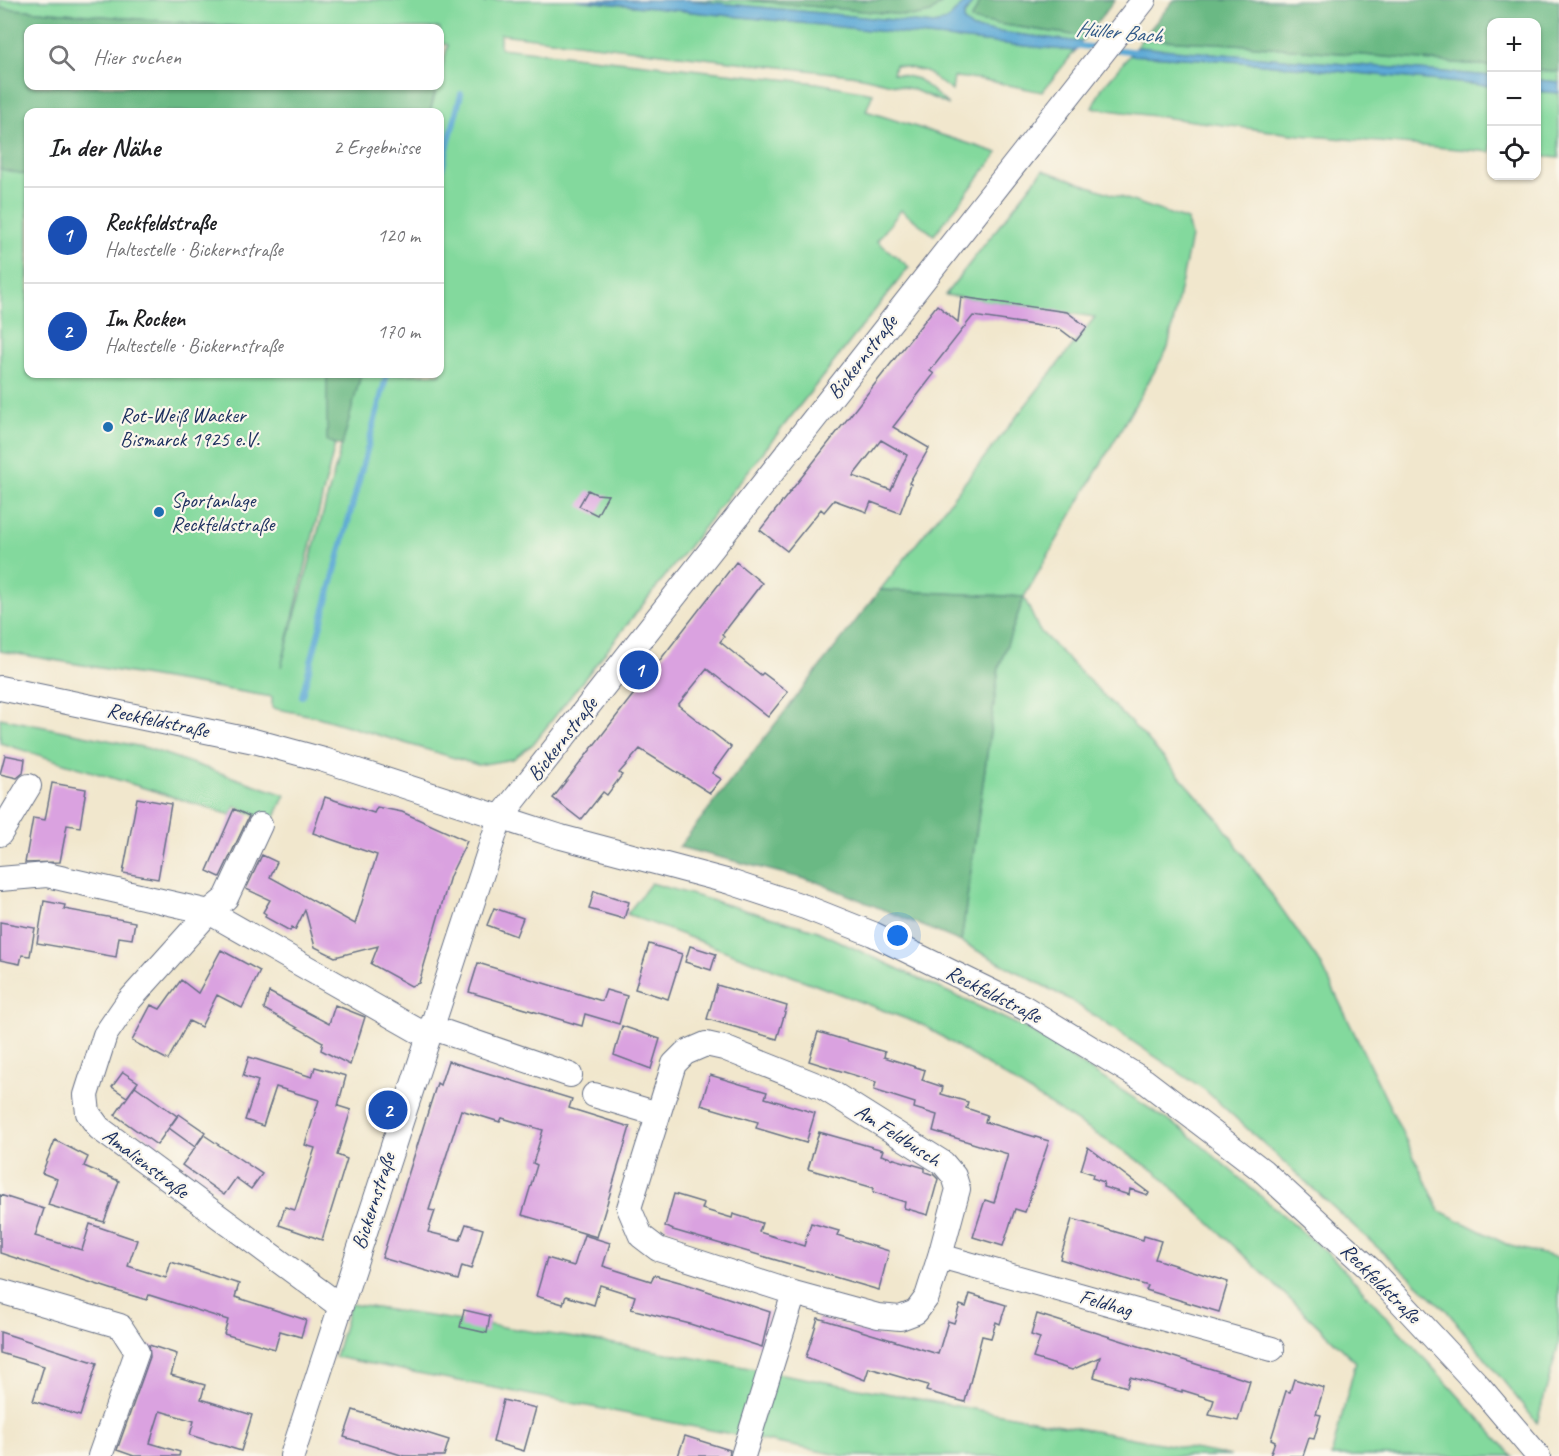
<!DOCTYPE html>
<html lang="de">
<head>
<meta charset="utf-8">
<style>
	body { margin:0; font-family:Caveat,sans-serif; background:#f6f6f6; color:#202124 }
	.controls { position:absolute; right:18px; top:18px; display:grid; overflow:hidden; border-radius:12px; box-shadow:0 2px 4px #0004 }
	.controls button { width:54px; height:54px; display:grid; place-items:center; padding:0; border:0; border-bottom:2px solid #e0e0e0; background:#fff; color:#202124; font:30px sans-serif }
	.you { position:absolute; left:898px; top:936px; width:21px; height:21px; margin:-15px; border:4px solid #fff; border-radius:50%; background:#1a73e8; box-shadow:0 0 0 9px #1a73e833 }
	.badge { display:grid; place-items:center; width:39px; height:39px; border-radius:50%; background:#1a73e8; color:#fff; font-size:20px; font-weight:700 }
	.pin { position:absolute; translate:-50% -50%; border:3px solid #fff; box-shadow:0 2px 6px #0006 }
	.list { margin:0; padding:0; list-style:none }
	h2 { display:flex; justify-content:space-between; align-items:center; height:78px; margin:0; padding:0 24px; font-size:26px }
	h2 small { font-size:20px; font-weight:400; color:#757577 }
	.list li { display:grid; grid-template-columns:39px 1fr auto; gap:18px; align-items:center; box-sizing:border-box; height:96px; padding:0 24px; border-top:2px solid #e0e0e0 }
	.list b { display:block; font-size:22px; white-space:nowrap }
	.list p { margin:0; font-size:20px; white-space:nowrap; color:#757577 }
	.list em { font-size:20px; font-style:normal; color:#757577 }
	.icon { flex:none; width:33px; height:33px; fill:none; stroke:currentColor; stroke-width:2; stroke-linecap:round; stroke-linejoin:round }
	.map { position:relative; flex:none; width:1559px; height:1456px; overflow:hidden }
	.search { position:absolute; background:#fff; box-shadow:0 2px 4px #0004; left:24px; top:24px; width:420px; height:66px; display:flex; align-items:center; gap:15px; box-sizing:border-box; padding:0 21px; border-radius:12px; color:#757577; font-size:22px }
	.panel { position:absolute; background:#fff; box-shadow:0 2px 4px #0004; left:24px; top:108px; width:420px; height:270px; border-radius:12px }
	.map>svg:first-child { display:block }
</style>
</head>
<body>
<div class="map">
<svg width="1559" height="1456" viewBox="0 0 1559 1456">
	<rect width="100%" height="100%" fill="#fbf7ec"/>
	<filter id="ink" filterUnits="userSpaceOnUse"><feTurbulence type="fractalNoise" baseFrequency=".0167" numOctaves="2"/><feDisplacementMap in="SourceGraphic" scale="12" xChannelSelector="R" yChannelSelector="G"/><feConvolveMatrix kernelMatrix="1 2 1 2 8 2 1 2 1" color-interpolation-filters="sRGB"/></filter>
	<filter id="wash" filterUnits="userSpaceOnUse"><feTurbulence type="fractalNoise" baseFrequency=".008" numOctaves="4" result="noise"/><feDisplacementMap in="SourceGraphic" scale="24" xChannelSelector="R" yChannelSelector="G"/><feGaussianBlur stdDeviation="1.35" result="paint"/><feColorMatrix in="noise" values="0 0 0 0 0 0 0 0 0 0 0 0 0 0 0 0 0 1.4 0 .05"/><feComposite in="paint" operator="in"/></filter>
	<g filter="url(#wash)">
		<rect width="100%" height="100%" fill="#f1e7cd"/>
		<path fill="#83d99d" stroke="#4f847e" stroke-width="1.5" d="M 0,0 L 483,0 L 485,3 L 486,0 L 576,0 L 1075,51 L 1042,92 L 980,79 L 954,77 L 952,91 L 925,71 L 895,65 L 893,73 L 918,79 L 949,105 L 912,89 L 858,76 L 500,34 L 500,48 L 817,83 L 873,93 L 866,111 L 998,153 L 934,235 L 901,210 L 877,241 L 909,267 L 533,744 L 513,759 L 478,765 L 318,717 L 272,708 L 272,697 L 0,651 L 0,168 L 28,174 L 28,374 L 352,374 L 281,667 L 361,374 L 440,374 L 440,112 L 430,112 L 448,45 L 440,43 L 440,28 L 253,28 L 0,8 Z
			M 686,0 L 746,0 L 916,16 L 930,13 L 945,0 L 967,0 L 946,21 L 934,24 Z
			M 974,0 L 981,0 L 971,20 L 1073,35 L 1088,34 L 1081,42 L 973,29 L 964,22 L 964,15 Z
			M 1142,39 L 1235,44 L 1491,66 L 1491,76 L 1136,47 Z
			M 1130,55 L 1221,60 L 1491,86 L 1491,152 L 1300,135 L 1092,108 L 1102,88 Z
			M 1536,70 L 1559,72 L 1559,82 L 1537,80 Z
			M 1536,91 L 1559,93 L 1559,158 L 1537,156 Z
			M 1043,170 L 1187,220 L 1191,237 L 1168,348 L 1024,597 L 1039,630 L 1144,736 L 1218,819 L 1322,966 L 1440,1211 L 1510,1246 L 1559,1258 L 1559,1343 L 1537,1423 L 1447,1311 L 1205,1090 L 1072,1001 L 961,942 L 999,667 L 1024,597 L 880,590 L 1095,317 L 945,295 Z
			M 0,718 L 147,748 L 285,795 L 272,823 L 235,806 L 231,815 L 0,743 Z
			M 651,883 L 815,930 L 1029,1030 L 1186,1132 L 1334,1259 L 1513,1456 L 1331,1456 L 1356,1362 L 1155,1171 L 925,1026 L 627,914 Z
			M 350,1304 L 634,1347 L 1231,1456 L 844,1456 L 335,1357 Z"/>
		<path fill="#6ab984" stroke="#427471" stroke-width="1.5" d="M 746,0 L 945,0 L 930,13 L 916,16 Z
			M 981,0 L 1115,0 L 1088,34 L 1073,35 L 971,20 Z
			M 1174,0 L 1559,0 L 1559,72 L 1537,70 L 1536,22 L 1492,22 L 1491,66 L 1235,44 L 1142,39 Z
			M 0,8 L 253,28 L 28,28 L 28,86 L 437,86 L 430,112 L 28,112 L 28,175 L 0,169 Z
			M 327,374 L 361,374 L 342,446 L 327,441 Z
			M 880,590 L 1024,597 L 999,667 L 961,942 L 817,882 L 679,847 Z"/>
		<path fill="#5ca9d5" stroke="#3c6c9a" stroke-width="1.5" d="M 576,0 L 686,0 L 934,24 L 946,21 L 967,0 L 974,0 L 964,15 L 964,22 L 973,29 L 1081,42 L 1075,51 Z
			M 1136,47 L 1491,76 L 1491,86 L 1221,60 L 1130,55 Z
			M 1537,80 L 1559,82 L 1559,93 L 1537,91 Z"/>
		<g fill="none" stroke-linecap="round" stroke-linejoin="round">
			<path stroke="#5ca9d5" stroke-width="6" d="M 1071,45 L 1099,48
				M 1112,49 L 1138,52
				M 440,176 L 461,94
				M 302,696 L 387,374"/>
		</g>
		<g id="blocks">
			<path fill="#daa2e0" fill-rule="evenodd" d="M 961,297 L 1067,312 L 1087,327 L 1076,341 L 1060,329 L 973,316 L 930,371 L 934,374 L 893,427 L 929,448 L 909,483 L 911,484 L 900,513 L 871,502 L 867,512 L 834,500 L 824,512 L 821,509 L 787,551 L 760,530 L 937,305 L 958,322 ZM 881,440 L 907,455 L 891,490 L 853,476 Z
				M 588,490 L 596,494 L 608,495 L 597,515 L 579,506 Z
				M 736,562 L 762,583 L 722,635 L 724,637 L 720,642 L 761,675 L 763,673 L 788,692 L 768,717 L 707,669 L 678,705 L 731,747 L 712,773 L 721,779 L 710,793 L 640,749 L 619,773 L 622,775 L 607,795 L 603,792 L 581,820 L 553,798 Z
				M 5,755 L 25,759 L 23,773 L 17,778 L 0,774 Z
				M 52,783 L 86,789 L 80,827 L 67,825 L 60,862 L 25,863 L 33,818 L 45,820 Z
				M 325,797 L 374,813 L 377,807 L 402,812 L 467,841 L 450,876 L 419,983 L 411,986 L 371,964 L 378,946 L 335,957 L 315,947 L 305,910 L 295,930 L 292,927 L 290,931 L 265,917 L 266,914 L 263,912 L 270,900 L 246,889 L 262,855 L 277,862 L 270,877 L 355,924 L 377,855 L 313,833 Z
				M 137,798 L 171,804 L 158,879 L 123,873 Z
				M 234,809 L 249,816 L 220,877 L 207,871 Z
				M 594,891 L 629,902 L 624,919 L 589,909 Z
				M 44,901 L 65,905 L 64,909 L 135,922 L 132,939 L 119,937 L 116,957 L 37,943 Z
				M 494,908 L 523,918 L 516,936 L 487,925 Z
				M 0,922 L 35,928 L 30,956 L 22,955 L 20,964 L 0,960 Z
				M 649,944 L 682,954 L 668,999 L 635,989 Z
				M 690,946 L 716,954 L 711,970 L 685,962 Z
				M 221,950 L 260,971 L 242,1008 L 217,995 L 201,1027 L 189,1021 L 168,1060 L 132,1041 L 151,1005 L 160,1009 L 181,980 L 198,993 Z
				M 478,963 L 602,1001 L 606,990 L 627,996 L 619,1024 L 585,1014 L 582,1026 L 469,992 Z
				M 717,985 L 787,1006 L 777,1039 L 707,1019 Z
				M 269,992 L 329,1024 L 335,1005 L 365,1017 L 350,1065 L 321,1050 L 323,1042 L 264,1009 Z
				M 622,1026 L 660,1039 L 651,1069 L 614,1055 Z
				M 818,1032 L 885,1052 L 884,1057 L 925,1070 L 922,1080 L 943,1087 L 941,1094 L 968,1102 L 966,1108 L 987,1115 L 985,1122 L 1049,1141 L 1025,1212 L 1015,1209 L 1003,1246 L 973,1237 L 985,1200 L 994,1203 L 1008,1154 L 933,1131 L 937,1115 L 914,1108 L 915,1103 L 874,1090 L 876,1082 L 809,1061 Z
				M 249,1057 L 312,1077 L 315,1067 L 346,1076 L 338,1106 L 351,1110 L 337,1155 L 347,1159 L 322,1240 L 279,1225 L 285,1207 L 295,1210 L 315,1148 L 305,1145 L 319,1100 L 276,1087 L 263,1126 L 245,1120 L 258,1081 L 243,1076 Z
				M 448,1061 L 572,1099 L 569,1108 L 630,1127 L 597,1237 L 522,1215 L 537,1165 L 533,1163 L 543,1130 L 502,1118 L 500,1122 L 461,1110 L 429,1210 L 435,1211 L 428,1232 L 460,1240 L 466,1224 L 483,1229 L 471,1269 L 462,1266 L 458,1280 L 382,1258 L 437,1083 L 440,1085 Z
				M 123,1072 L 138,1082 L 127,1097 L 112,1087 Z
				M 710,1075 L 767,1092 L 765,1098 L 815,1113 L 806,1143 L 756,1128 L 758,1122 L 701,1105 Z
				M 135,1086 L 177,1116 L 157,1145 L 115,1115 Z
				M 179,1114 L 205,1132 L 195,1147 L 169,1128 Z
				M 819,1132 L 883,1150 L 881,1155 L 925,1168 L 925,1172 L 934,1175 L 938,1179 L 928,1215 L 904,1208 L 905,1202 L 873,1192 L 874,1188 L 808,1169 Z
				M 204,1135 L 262,1174 L 251,1189 L 236,1178 L 224,1195 L 182,1165 Z
				M 55,1140 L 88,1157 L 84,1166 L 119,1181 L 104,1222 L 48,1205 L 57,1179 L 42,1173 Z
				M 1088,1147 L 1149,1193 L 1148,1195 L 1130,1189 L 1129,1195 L 1103,1187 L 1104,1182 L 1092,1178 L 1093,1174 L 1081,1170 Z
				M 674,1194 L 704,1203 L 702,1209 L 732,1218 L 733,1214 L 762,1223 L 759,1232 L 804,1246 L 811,1223 L 839,1231 L 837,1235 L 889,1251 L 879,1290 L 673,1230 L 665,1226 Z
				M 0,1195 L 44,1209 L 35,1236 L 82,1250 L 90,1224 L 137,1240 L 128,1266 L 166,1278 L 171,1262 L 239,1284 L 235,1297 L 306,1320 L 301,1337 L 280,1331 L 275,1349 L 224,1334 L 228,1320 L 149,1295 L 147,1300 L 120,1292 L 0,1253 Z
				M 1072,1219 L 1143,1240 L 1144,1236 L 1161,1241 L 1155,1259 L 1228,1282 L 1219,1312 L 1146,1290 L 1148,1286 L 1060,1259 Z
				M 584,1235 L 610,1243 L 603,1266 L 651,1281 L 654,1275 L 683,1283 L 770,1312 L 762,1347 L 690,1324 L 631,1309 L 635,1296 L 600,1285 L 594,1305 L 566,1296 L 563,1304 L 536,1296 L 547,1258 L 574,1266 Z
				M 970,1294 L 1006,1305 L 1000,1324 L 996,1322 L 991,1338 L 982,1336 L 965,1402 L 926,1391 L 928,1385 L 869,1368 L 865,1380 L 806,1357 L 818,1318 L 938,1354 L 948,1321 L 954,1323 L 960,1305 L 966,1307 Z
				M 464,1310 L 490,1316 L 487,1333 L 460,1327 Z
				M 1037,1314 L 1250,1381 L 1238,1421 L 1209,1415 L 1214,1400 L 1182,1390 L 1182,1392 L 1130,1377 L 1127,1387 L 1094,1377 L 1100,1357 L 1072,1370 L 1033,1358 L 1040,1338 L 1031,1335 Z
				M 0,1332 L 97,1363 L 80,1416 L 33,1401 L 44,1366 L 0,1353 Z
				M 149,1345 L 177,1354 L 171,1375 L 205,1385 L 201,1399 L 252,1415 L 241,1451 L 190,1435 L 194,1421 L 160,1411 L 150,1443 L 180,1452 L 179,1456 L 134,1456 L 117,1450 L 150,1357 Z
				M 1294,1379 L 1324,1388 L 1316,1414 L 1321,1415 L 1314,1439 L 1309,1438 L 1303,1456 L 1270,1456 L 1275,1441 L 1271,1439 L 1286,1391 L 1290,1392 Z
				M 503,1400 L 536,1408 L 524,1451 L 493,1442 Z
				M 353,1410 L 449,1440 L 444,1456 L 404,1456 L 344,1437 Z
				M 685,1436 L 730,1450 L 729,1456 L 678,1456 Z"/>
		</g>
	</g>
	<g filter="url(#ink)">
		<use href="#blocks" fill-opacity="0" stroke="#666f85" stroke-width="1.5"/>
		<g fill="none" stroke-linecap="round" stroke-linejoin="round">
			<defs>
				<path id="minor" d="M 0,688 L 254,741 L 324,760 L 561,837 L 730,882 L 805,907 L 873,934 L 1025,1008 L 1145,1081 L 1263,1171 L 1372,1271 L 1478,1385 L 1538,1456
					M 260,825 L 226,898 L 209,912 L 127,1003 L 105,1035 L 86,1095 L 88,1113 L 99,1128 L 340,1306
					M 0,834 L 29,786
					M 0,879 L 47,875 L 209,912 L 427,1036
					M 430,1027 L 570,1075
					M 706,1044 L 724,1048 L 824,1088 L 943,1163 L 954,1176 L 958,1189 L 940,1256 L 927,1297 L 916,1312 L 900,1318 L 878,1316 L 794,1293 L 658,1249 L 641,1236 L 629,1208 L 674,1064 L 685,1053 Z
					M 594,1095 L 658,1114
					M 940,1256 L 1272,1349
					M 0,1291 L 120,1326 L 137,1352 L 100,1456
					M 292,1456 L 500,818 L 1144,0
					M 743,1456 L 794,1293"/>
			</defs>
			<use href="#minor" stroke="#666f85" stroke-width="26"/>
			<use href="#minor" stroke="#fff" stroke-width="24"/>
		</g>
	</g>
	<g fill="#1f6fb2" stroke="#fbf7ec" stroke-width="2">
		<circle cx="108" cy="427" r="6"/>
		<circle cx="159" cy="512" r="6"/>
	</g>
	<g text-anchor="middle" stroke-width="4.5" stroke-linejoin="round" paint-order="stroke">
		<g font-size="21" fill="#1b2f5e" stroke="#fbf7ec">
			<text transform="translate(862 357) rotate(-52)" y="7">Bickernstraße</text>
			<text transform="translate(158 720) rotate(12)" y="7">Reckfeldstraße</text>
			<text transform="translate(562 739) rotate(-52)" y="7">Bickernstraße</text>
			<text transform="translate(994 994) rotate(27)" y="7">Reckfeldstraße</text>
			<text transform="translate(898 1135) rotate(33)" y="7">Am Feldbusch</text>
			<text transform="translate(146 1163) rotate(37)" y="7">Amalienstraße</text>
			<text transform="translate(373 1201) rotate(-72)" y="7">Bickernstraße</text>
			<text transform="translate(1381 1283) rotate(45)" y="7">Reckfeldstraße</text>
			<text transform="translate(1106 1303) rotate(16)" y="7">Feldhag</text>
		</g>
		<g font-size="21" fill="#1b2f5e" stroke="#fbf7ec" text-anchor="start">
			<text x="120" y="422">Rot-Weiß Wacker<tspan x="120" dy="24">Bismarck 1925 e.V.</tspan></text>
			<text x="171" y="507">Sportanlage<tspan x="171" dy="24">Reckfeldstraße</tspan></text>
		</g>
		<g font-size="22" font-style="italic" fill="#325a88" stroke="#fbf7ec">
			<text transform="translate(1119 31) rotate(5)" y="8">Hüller Bach</text>
		</g>
	</g>
</svg>
<div class="controls">
<button>+</button>
<button>−</button>
<button><svg class="icon" aria-label="locate" viewBox="0 0 24 24"><circle cx="12" cy="12" r="6"/><path d="M12 2v4M12 18v4M2 12h4M18 12h4"/></svg></button>
</div>
<div class="you"></div>
<div class="pin badge" style="left:639px;top:670px;background:#1a4fb4">1</div>
<div class="pin badge" style="left:388px;top:1110px;background:#1a4fb4">2</div>
<div class="search"><svg class="icon" aria-label="search" viewBox="0 0 24 24"><circle cx="10" cy="10" r="6"/><path d="M15 15l6 6"/></svg>Hier suchen</div>
<section class="panel">
<h2>In der Nähe<small>2 Ergebnisse</small></h2>
<ul class="list">
<li><span class="badge" style="background:#1a4fb4">1</span><div><b>Reckfeldstraße</b><p>Haltestelle · Bickernstraße</p></div><em>120 m</em></li>
<li><span class="badge" style="background:#1a4fb4">2</span><div><b>Im Rocken</b><p>Haltestelle · Bickernstraße</p></div><em>170 m</em></li>
</ul>
</section>
</div>
</body>
</html>
